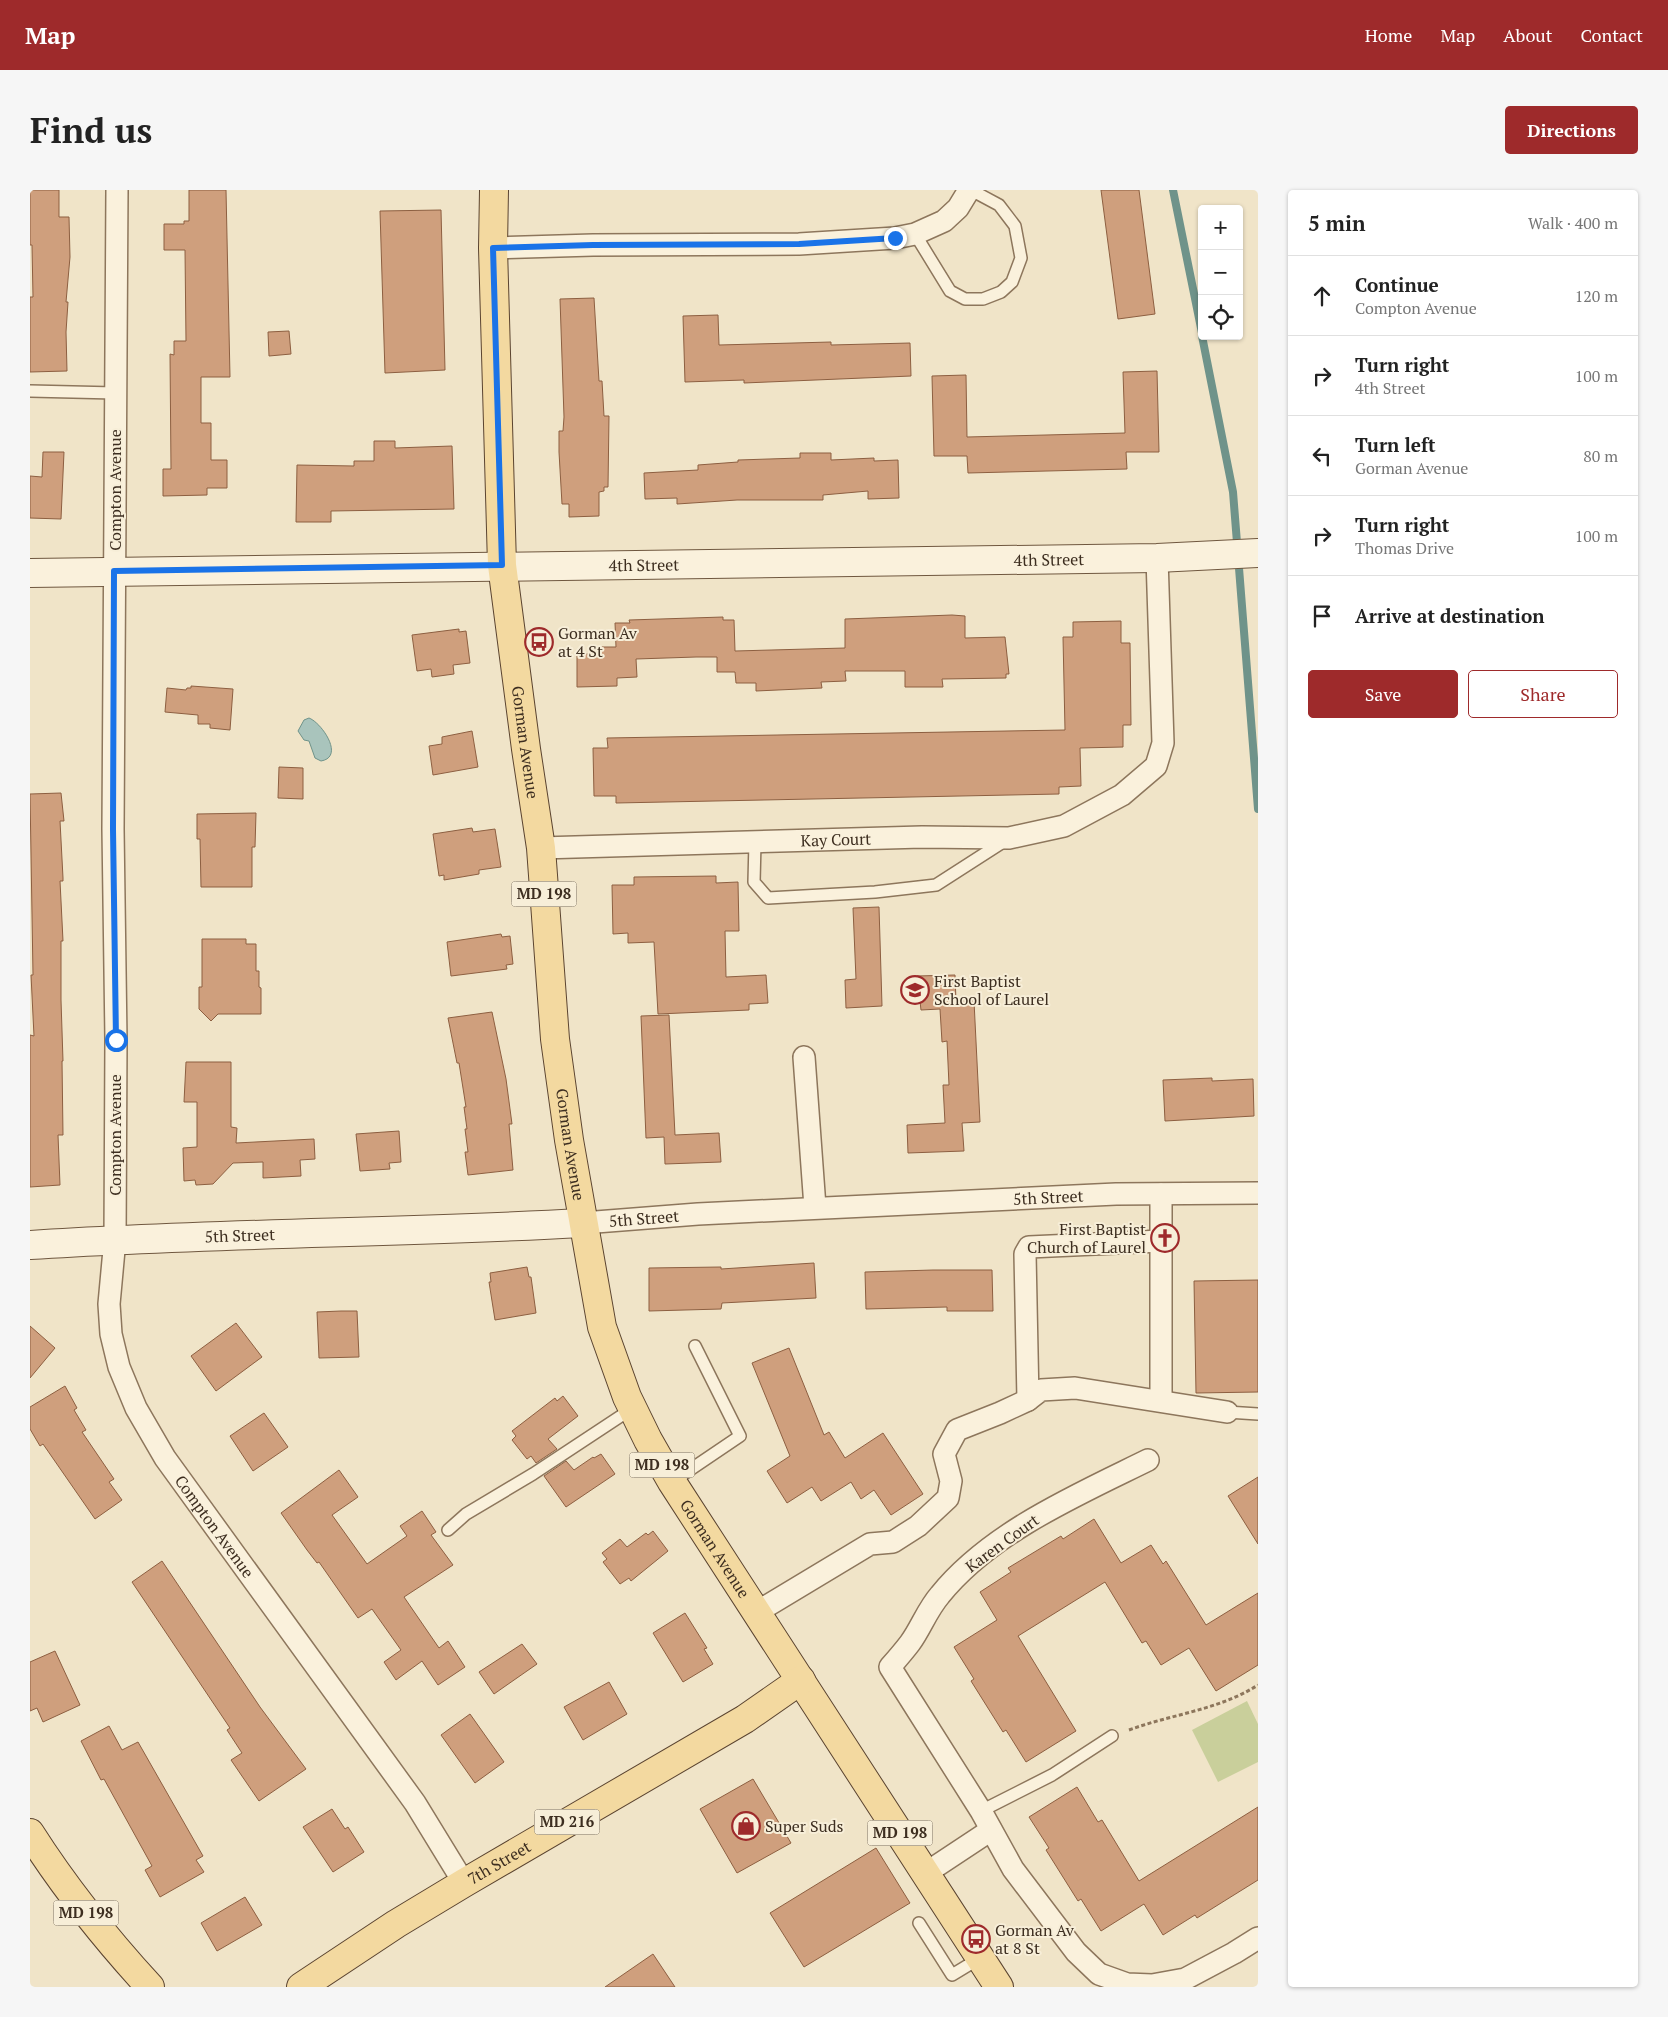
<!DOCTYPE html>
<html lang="en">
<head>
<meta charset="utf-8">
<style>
	body { margin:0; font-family:"PT Serif",serif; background:#f6f6f6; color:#222 }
	.controls { position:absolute; right:15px; top:15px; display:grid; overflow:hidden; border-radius:5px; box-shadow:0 1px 4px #0004 }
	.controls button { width:45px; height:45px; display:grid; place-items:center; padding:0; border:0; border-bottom:1px solid #e0e0e0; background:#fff; color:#222; font:25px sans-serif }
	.stop { position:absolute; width:15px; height:15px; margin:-11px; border:4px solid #1a73e8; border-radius:50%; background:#fff }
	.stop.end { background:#1a73e8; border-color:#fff; box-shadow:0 1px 5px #0008 }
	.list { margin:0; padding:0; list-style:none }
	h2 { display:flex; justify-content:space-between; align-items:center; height:65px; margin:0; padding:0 20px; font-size:21px }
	h2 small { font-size:16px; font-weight:400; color:#767676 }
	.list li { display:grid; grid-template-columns:32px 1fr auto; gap:15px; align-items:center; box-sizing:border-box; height:80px; padding:0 20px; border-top:1px solid #e0e0e0 }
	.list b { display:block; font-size:19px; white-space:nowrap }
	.list p { margin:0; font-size:16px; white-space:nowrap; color:#767676 }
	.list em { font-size:16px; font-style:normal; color:#767676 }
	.actions { display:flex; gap:10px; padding:15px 20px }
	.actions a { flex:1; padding:11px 0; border:1px solid #9e2a2b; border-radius:5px; text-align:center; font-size:18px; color:#9e2a2b }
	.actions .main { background:#9e2a2b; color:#fff }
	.icon { flex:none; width:28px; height:28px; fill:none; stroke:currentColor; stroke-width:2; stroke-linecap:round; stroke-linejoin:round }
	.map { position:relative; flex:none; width:1228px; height:1797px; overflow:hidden; border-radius:5px }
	header { display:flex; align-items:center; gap:30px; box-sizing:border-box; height:70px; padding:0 25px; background:#9e2a2b; color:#fff }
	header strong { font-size:24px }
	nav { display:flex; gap:28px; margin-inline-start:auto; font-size:18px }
	.intro { display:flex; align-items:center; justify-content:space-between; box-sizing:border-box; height:120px; padding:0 30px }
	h1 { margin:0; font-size:35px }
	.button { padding:12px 22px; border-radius:5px; background:#9e2a2b; color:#fff; font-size:18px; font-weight:700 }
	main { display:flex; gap:30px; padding:0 30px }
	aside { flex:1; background:#fff; border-radius:5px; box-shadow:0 1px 4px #0004 }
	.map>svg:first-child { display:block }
</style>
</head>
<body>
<header>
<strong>Map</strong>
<nav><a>Home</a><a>Map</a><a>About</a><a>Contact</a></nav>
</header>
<div class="intro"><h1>Find us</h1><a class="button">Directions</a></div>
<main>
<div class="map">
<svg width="1228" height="1797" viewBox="0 0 1228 1797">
	<rect width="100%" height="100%" fill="#f0e4c8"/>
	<path fill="#c9cf9b" d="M 1217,1511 L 1228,1534 L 1228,1572 L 1188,1592 L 1162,1540 Z"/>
	<path fill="#a9c4bc" stroke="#6f938a" d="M 279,528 C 292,533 315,567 291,571 L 285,568 L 279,551 L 274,550 L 268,541 L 274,530 Z"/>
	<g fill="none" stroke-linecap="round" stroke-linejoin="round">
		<path stroke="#6f938a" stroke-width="8" d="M 1143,0 L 1172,143
			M 1172,146 L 1203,302 L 1228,619"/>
	</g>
	<path fill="#cf9f7d" stroke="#8d5f41" d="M 0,0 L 29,0 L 29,27 L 39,27 L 40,67 L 36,112 L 38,112 L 36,142 L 37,181 L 0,182 L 0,107 L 3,107 L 2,55 L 0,55 Z
		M 159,0 L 196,0 L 200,187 L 171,187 L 171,233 L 181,233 L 181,270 L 197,270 L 197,298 L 177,298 L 177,305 L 133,306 L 133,279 L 141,279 L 140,164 L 144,165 L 144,151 L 156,151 L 155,60 L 134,60 L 134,34 L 154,34 L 154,31 L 159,31 Z
		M 1071,0 L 1109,0 L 1125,124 L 1088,129 Z
		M 411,20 L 415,180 L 355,183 L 350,21 Z
		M 564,108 L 569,191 L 572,191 L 574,226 L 579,226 L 578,297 L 574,297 L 574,301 L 569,302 L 569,326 L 539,327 L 539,314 L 532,314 L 529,262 L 529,241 L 533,241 L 534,227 L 530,109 Z
		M 688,125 L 689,155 L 801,152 L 801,155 L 880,153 L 881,186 L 714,193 L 714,190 L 655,192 L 653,126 Z
		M 259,141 L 261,164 L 239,166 L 238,142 Z
		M 1127,181 L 1129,262 L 1096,262 L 1097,279 L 938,283 L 937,266 L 904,266 L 902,186 L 936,185 L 937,247 L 1095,243 L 1093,182 Z
		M 344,251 L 365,251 L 365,258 L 422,256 L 424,319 L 301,321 L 301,332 L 266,332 L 267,275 L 324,276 L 324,271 L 344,271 Z
		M 13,262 L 34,262 L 31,329 L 0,328 L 0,286 L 12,287 Z
		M 770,263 L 801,263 L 801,270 L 844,268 L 844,271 L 868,270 L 869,308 L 838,309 L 838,301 L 793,305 L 793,310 L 707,310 L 647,314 L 647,308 L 615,309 L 614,283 L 668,280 L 668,275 L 708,272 L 708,270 L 770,268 Z
		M 922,425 L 935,426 L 935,448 L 975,447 L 979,484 L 976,484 L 976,488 L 912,489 L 913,497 L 875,497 L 875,481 L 815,481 L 816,491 L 791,492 L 792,498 L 726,501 L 726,493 L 706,493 L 705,482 L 687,482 L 687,467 L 666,467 L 606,469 L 607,487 L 587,488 L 587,496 L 547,497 L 547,464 L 565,464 L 565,457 L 586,457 L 585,433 L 600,433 L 599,430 L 693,427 L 693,430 L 704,430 L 705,461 L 815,458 L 815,429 Z
		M 1091,431 L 1091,453 L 1100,453 L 1101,535 L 1093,535 L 1093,557 L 1050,558 L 1051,596 L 1029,597 L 1029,604 L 586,613 L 586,606 L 564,606 L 563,558 L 578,558 L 577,548 L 1035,540 L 1033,447 L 1043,447 L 1043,432 Z
		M 429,439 L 429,442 L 436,441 L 440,473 L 423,475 L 424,484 L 402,487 L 401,479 L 387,481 L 382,445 Z
		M 161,496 L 203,499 L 200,540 L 180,538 L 180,534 L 168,534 L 168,525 L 135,522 L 137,498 L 156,500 L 157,498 L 161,498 Z
		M 442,541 L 448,577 L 403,585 L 399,556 L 412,554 L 412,547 Z
		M 249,577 L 273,578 L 273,609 L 248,608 Z
		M 31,603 L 34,631 L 30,631 L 33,688 L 33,691 L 30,691 L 33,751 L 31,751 L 31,810 L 33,871 L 32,871 L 33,945 L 28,945 L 30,995 L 0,997 L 0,845 L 4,846 L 1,785 L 3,785 L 0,604 Z
		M 226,623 L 225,657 L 222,657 L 222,697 L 171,697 L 170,649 L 167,649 L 167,624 Z
		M 442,638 L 443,642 L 465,639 L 471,677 L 449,680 L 449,684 L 414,690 L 414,685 L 409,686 L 403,644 Z
		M 686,686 L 686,693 L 708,692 L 709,741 L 695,741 L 696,787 L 736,785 L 738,813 L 719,814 L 719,820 L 628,824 L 624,752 L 598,753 L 598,743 L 583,744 L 582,695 L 604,695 L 604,687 Z
		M 849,717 L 852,816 L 816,818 L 815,790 L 826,789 L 823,718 Z
		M 471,744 L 472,747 L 480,746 L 483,774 L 476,775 L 477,779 L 421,786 L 417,752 Z
		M 172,749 L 216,749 L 216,754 L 226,754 L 226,781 L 229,781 L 229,797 L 231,798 L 231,824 L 188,824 L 181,831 L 169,819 L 169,797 L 172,797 Z
		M 925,785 L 926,811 L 944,811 L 950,932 L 932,933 L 934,961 L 878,963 L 877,935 L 915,933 L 913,895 L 919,895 L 917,851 L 912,852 L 910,819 L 891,820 L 887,786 Z
		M 462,822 L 476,889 L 482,934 L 479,934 L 483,980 L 438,985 L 435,962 L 438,962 L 435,939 L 437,939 L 434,917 L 436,917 L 429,873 L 427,873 L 418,828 Z
		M 639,825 L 645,945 L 689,943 L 691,972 L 635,974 L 634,947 L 616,948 L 611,826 Z
		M 156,872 L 201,872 L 201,937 L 207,938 L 206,953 L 284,949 L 285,969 L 270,970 L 271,986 L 233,988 L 233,972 L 203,973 L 183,994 L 166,995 L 165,990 L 154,991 L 153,958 L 167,957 L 167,912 L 154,912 Z
		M 1182,888 L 1182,891 L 1223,889 L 1224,926 L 1135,931 L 1133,890 Z
		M 369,941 L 371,972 L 359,973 L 360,979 L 330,981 L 326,944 Z
		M 784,1073 L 786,1108 L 692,1113 L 691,1119 L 619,1121 L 619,1078 L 691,1077 L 691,1079 Z
		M 497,1077 L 499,1087 L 501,1087 L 506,1123 L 465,1130 L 459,1092 L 461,1092 L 460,1083 Z
		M 903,1080 L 962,1080 L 963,1121 L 917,1121 L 917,1117 L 836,1119 L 835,1082 Z
		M 1228,1090 L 1228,1202 L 1166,1203 L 1164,1091 Z
		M 311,1121 L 327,1121 L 329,1167 L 289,1168 L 287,1122 Z
		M 206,1133 L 232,1167 L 186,1201 L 161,1166 Z
		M 0,1136 L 25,1158 L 0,1188 Z
		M 759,1158 L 794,1245 L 799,1242 L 815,1268 L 853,1243 L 893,1304 L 861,1325 L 844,1300 L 831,1309 L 821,1292 L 791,1311 L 782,1297 L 757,1313 L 737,1281 L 760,1266 L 722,1173 Z
		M 35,1196 L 47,1218 L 44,1220 L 56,1240 L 52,1242 L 84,1289 L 79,1292 L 92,1310 L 65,1329 L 13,1254 L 10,1256 L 0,1239 L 0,1217 Z
		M 533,1206 L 548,1226 L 518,1249 L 527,1259 L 506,1273 L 501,1266 L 497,1269 L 482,1250 L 486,1246 L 482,1241 L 525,1208 L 527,1211 Z
		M 234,1223 L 258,1257 L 223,1281 L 200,1246 Z
		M 571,1264 L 585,1284 L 536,1317 L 514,1286 L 536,1271 L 544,1280 L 563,1267 L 564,1268 Z
		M 309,1280 L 328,1307 L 302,1325 L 337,1374 L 377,1346 L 370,1336 L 392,1321 L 406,1342 L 401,1345 L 423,1375 L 374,1407 L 409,1458 L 418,1451 L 435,1477 L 408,1495 L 392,1471 L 366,1490 L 354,1472 L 371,1460 L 342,1419 L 328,1428 L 289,1372 L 287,1373 L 277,1360 L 251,1323 Z
		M 1228,1287 L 1228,1354 L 1198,1306 Z
		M 1064,1329 L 1091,1373 L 1121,1355 L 1133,1374 L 1136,1371 L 1176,1435 L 1228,1403 L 1228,1475 L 1186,1501 L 1159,1458 L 1131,1475 L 1116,1451 L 1112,1453 L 1075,1392 L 988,1446 L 1046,1541 L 996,1572 L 976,1540 L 973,1542 L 941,1491 L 944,1489 L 924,1457 L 967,1430 L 950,1402 L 981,1382 L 978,1378 L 1031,1346 L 1033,1349 Z
		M 623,1341 L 638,1361 L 601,1391 L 599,1388 L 590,1394 L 573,1372 L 577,1369 L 572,1363 L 590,1349 L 597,1357 L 616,1343 L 618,1345 Z
		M 132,1371 L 230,1517 L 276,1579 L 229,1611 L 201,1570 L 212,1563 L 197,1540 L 200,1538 L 102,1392 Z
		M 655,1423 L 677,1458 L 674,1459 L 683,1474 L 653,1492 L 623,1443 Z
		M 492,1454 L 507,1474 L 464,1504 L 449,1482 Z
		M 25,1461 L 50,1515 L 13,1532 L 7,1518 L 0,1521 L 0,1472 Z
		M 579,1492 L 597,1524 L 553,1550 L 534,1517 Z
		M 440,1524 L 474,1572 L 445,1593 L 411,1545 Z
		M 79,1536 L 92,1560 L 108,1552 L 173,1666 L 166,1670 L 174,1682 L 130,1707 L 115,1680 L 122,1676 L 74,1589 L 71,1590 L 51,1551 Z
		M 723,1589 L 761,1653 L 707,1683 L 670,1619 Z
		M 1047,1597 L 1068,1632 L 1072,1630 L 1109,1691 L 1228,1617 L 1228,1690 L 1167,1728 L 1165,1725 L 1133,1745 L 1114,1714 L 1071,1741 L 1051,1709 L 1048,1711 L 1016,1660 L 1019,1658 L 999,1627 Z
		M 302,1619 L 315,1639 L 318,1637 L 334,1662 L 303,1682 L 273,1637 Z
		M 846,1658 L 880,1713 L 774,1777 L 740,1723 Z
		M 215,1707 L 232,1735 L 187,1761 L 171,1733 Z
		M 623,1764 L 645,1797 L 575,1797 Z"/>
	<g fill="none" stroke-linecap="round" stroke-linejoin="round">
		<defs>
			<path id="lane" d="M 885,44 L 920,101 L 935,109 L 953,109 L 971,102 L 982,92 L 991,68 L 985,36 L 969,15 L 941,0
				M 0,201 L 85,203
				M 725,652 L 724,692 L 738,708 L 845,702 L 906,695 L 976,650
				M 1197,1222 L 1228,1224
				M 642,1292 L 710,1246 L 665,1156
				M 418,1340 L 436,1324 L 503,1284 L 603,1218
				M 951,1621 L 1022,1585 L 1082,1546
				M 889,1733 L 922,1785 L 950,1768"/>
			<g id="street">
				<path id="s1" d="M 87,0 L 83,639 L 86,850 L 85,1049 L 79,1114 L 81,1144 L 89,1177 L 106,1218 L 135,1268 L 385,1613 L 434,1693"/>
				<path d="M 463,58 L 563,55 L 769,54 L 865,48 L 885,44 L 914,31 L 928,18 L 939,0"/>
				<path id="s2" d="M 511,658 L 892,647 L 979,648 L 1034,636 L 1092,605 L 1126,576 L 1133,553 L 1127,368"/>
				<path d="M 774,867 L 785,1017"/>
				<path id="s3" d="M 553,1033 L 668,1024 L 1086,1004 L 1228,1003"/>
				<path d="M 998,1210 L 995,1064 L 999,1057 L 1131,1051"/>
				<path d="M 1131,1210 L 1131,1004"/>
				<path d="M 1118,1270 C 1047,1305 961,1342 910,1405 C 897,1420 891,1438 880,1453 C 874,1461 867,1469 860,1477 L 951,1621 L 983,1679 L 1046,1762 L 1069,1784 L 1097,1794 L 1122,1795 L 1155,1789 L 1204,1763 L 1228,1748"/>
				<path d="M 727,1422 L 840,1354 L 863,1352 L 888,1336 L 918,1308 L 921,1291 L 914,1264 L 927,1240 L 970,1223 L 998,1210 L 1011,1200 L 1045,1198 L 1197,1222"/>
				<path d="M 896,1683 L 961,1640"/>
			</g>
			<g id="secondary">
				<path id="s4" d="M 0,383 L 1127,368 L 1228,363"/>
				<path id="s5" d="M 0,1055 C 184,1043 369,1043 553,1033"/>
			</g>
			<g id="primary">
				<path id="s6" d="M 464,0 L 463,58 L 472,375 L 496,559 L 511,658 L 525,849 L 539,950 L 572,1137 L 597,1207 L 618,1250 L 642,1292 L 969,1797"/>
				<path d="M 0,1643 C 35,1698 76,1749 120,1797"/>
				<path id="s7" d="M 271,1797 L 366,1734 L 434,1693 L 715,1529 L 771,1490"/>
			</g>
		</defs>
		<use href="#lane" stroke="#8d765c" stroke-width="14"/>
		<use href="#street" stroke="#8d765c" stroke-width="24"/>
		<use href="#secondary" stroke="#6f573f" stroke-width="30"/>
		<use href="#primary" stroke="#5b4430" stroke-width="30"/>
		<path stroke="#8d765c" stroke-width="3" stroke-dasharray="4 2.5" stroke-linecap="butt" d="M 1099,1540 C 1142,1524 1189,1520 1228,1495"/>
		<use href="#lane" stroke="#faf1dc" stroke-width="11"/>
		<use href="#street" stroke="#faf1dc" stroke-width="21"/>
		<use href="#secondary" stroke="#faf1dc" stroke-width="28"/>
		<use href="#primary" stroke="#f3d9a0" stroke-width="28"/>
	</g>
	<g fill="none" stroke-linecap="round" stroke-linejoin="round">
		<path stroke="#1a73e8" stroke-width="6" d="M 86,850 L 83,639 L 84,381 L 472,375 L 463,58 L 563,55 L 769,54 L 865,48"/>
	</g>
	<defs>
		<symbol id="bus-ring" viewBox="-11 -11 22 22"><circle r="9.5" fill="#f7eed8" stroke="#9e2a2b" stroke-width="1.5"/><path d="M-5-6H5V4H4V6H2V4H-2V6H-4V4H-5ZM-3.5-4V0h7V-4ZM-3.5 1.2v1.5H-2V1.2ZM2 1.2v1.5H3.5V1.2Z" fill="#9e2a2b"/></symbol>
		<symbol id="school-ring" viewBox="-11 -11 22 22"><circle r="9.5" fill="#f7eed8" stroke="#9e2a2b" stroke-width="1.5"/><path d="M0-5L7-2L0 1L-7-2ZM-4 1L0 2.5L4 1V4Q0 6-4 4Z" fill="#9e2a2b"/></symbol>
		<symbol id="church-ring" viewBox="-11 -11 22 22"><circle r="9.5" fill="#f7eed8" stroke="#9e2a2b" stroke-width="1.5"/><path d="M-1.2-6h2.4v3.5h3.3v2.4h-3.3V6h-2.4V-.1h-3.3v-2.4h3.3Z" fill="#9e2a2b"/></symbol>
		<symbol id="shop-ring" viewBox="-11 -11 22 22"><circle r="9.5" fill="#f7eed8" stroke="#9e2a2b" stroke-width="1.5"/><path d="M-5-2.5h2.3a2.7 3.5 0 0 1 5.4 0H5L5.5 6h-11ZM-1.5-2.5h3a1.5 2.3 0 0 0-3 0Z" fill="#9e2a2b"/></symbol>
	</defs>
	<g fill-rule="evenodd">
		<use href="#bus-ring" x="493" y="436" width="32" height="32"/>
		<use href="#school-ring" x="869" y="784" width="32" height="32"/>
		<use href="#church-ring" x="1119" y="1032" width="32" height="32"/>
		<use href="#shop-ring" x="700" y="1620" width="32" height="32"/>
		<use href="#bus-ring" x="930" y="1733" width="32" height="32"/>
	</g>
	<g text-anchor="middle" stroke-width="4" stroke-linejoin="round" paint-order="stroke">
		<g fill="#f7eed8" stroke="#756857" stroke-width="1">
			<rect x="481.5" y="691.5" width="65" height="25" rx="4"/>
			<rect x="599.5" y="1262.5" width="65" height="25" rx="4"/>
			<rect x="504.5" y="1619.5" width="65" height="25" rx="4"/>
			<rect x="837.5" y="1630.5" width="65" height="25" rx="4"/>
			<rect x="23.5" y="1710.5" width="65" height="25" rx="4"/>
		</g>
		<g font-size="15" font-weight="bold" fill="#3d2e20">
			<text x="514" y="709">MD 198</text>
			<text x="632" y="1280">MD 198</text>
			<text x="537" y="1637">MD 216</text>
			<text x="870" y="1648">MD 198</text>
			<text x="56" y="1728">MD 198</text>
		</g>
		<g font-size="16" fill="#3d2e20" stroke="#f7eed8">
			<text transform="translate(85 300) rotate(-90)" y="6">Compton Avenue</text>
			<text dy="6" stroke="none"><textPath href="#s4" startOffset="1019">4th Street</textPath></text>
			<text dy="6" stroke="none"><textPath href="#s4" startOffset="614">4th Street</textPath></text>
			<text dy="6" stroke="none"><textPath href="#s6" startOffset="554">Gorman Avenue</textPath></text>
			<text dy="6" stroke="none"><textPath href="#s2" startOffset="295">Kay Court</textPath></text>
			<text transform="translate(85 945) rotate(-90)" y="6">Compton Avenue</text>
			<text dy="6" stroke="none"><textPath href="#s6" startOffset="959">Gorman Avenue</textPath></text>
			<text dy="6" stroke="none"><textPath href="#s3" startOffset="466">5th Street</textPath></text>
			<text dy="6" stroke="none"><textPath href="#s3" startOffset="61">5th Street</textPath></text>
			<text dy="6" stroke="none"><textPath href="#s5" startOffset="210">5th Street</textPath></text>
			<text dy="6" stroke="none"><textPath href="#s1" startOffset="1365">Compton Avenue</textPath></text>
			<text transform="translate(972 1353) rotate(-36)" y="6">Karen Court</text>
			<text dy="6" stroke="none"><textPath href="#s6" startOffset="1394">Gorman Avenue</textPath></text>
			<text dy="6" stroke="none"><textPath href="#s7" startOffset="234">7th Street</textPath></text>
		</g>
		<g font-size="16" fill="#3d2e20" stroke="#f7eed8" text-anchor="start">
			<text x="528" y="449">Gorman Av<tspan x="528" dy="18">at 4 St</tspan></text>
			<text x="904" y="797">First Baptist<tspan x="904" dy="18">School of Laurel</tspan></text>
			<text x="1116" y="1045" text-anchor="end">First Baptist<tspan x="1116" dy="18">Church of Laurel</tspan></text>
			<text x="735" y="1642">Super Suds</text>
			<text x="965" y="1746">Gorman Av<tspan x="965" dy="18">at 8 St</tspan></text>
		</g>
	</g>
</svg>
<div class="controls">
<button>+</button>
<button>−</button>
<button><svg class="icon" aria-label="locate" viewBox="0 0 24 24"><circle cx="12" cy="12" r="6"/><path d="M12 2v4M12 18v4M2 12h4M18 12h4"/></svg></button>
</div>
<div class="stop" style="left:86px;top:850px"></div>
<div class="stop end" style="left:865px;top:48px"></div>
</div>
<aside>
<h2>5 min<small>Walk · 400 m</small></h2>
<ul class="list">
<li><svg class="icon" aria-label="ahead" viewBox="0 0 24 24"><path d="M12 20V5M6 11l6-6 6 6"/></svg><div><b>Continue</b><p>Compton Avenue</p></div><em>120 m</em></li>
<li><svg class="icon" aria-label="right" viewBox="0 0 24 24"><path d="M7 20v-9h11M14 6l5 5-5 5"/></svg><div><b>Turn right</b><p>4th Street</p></div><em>100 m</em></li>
<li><svg class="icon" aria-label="left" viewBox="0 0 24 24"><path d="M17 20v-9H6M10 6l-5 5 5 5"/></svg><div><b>Turn left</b><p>Gorman Avenue</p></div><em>80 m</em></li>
<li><svg class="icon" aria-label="right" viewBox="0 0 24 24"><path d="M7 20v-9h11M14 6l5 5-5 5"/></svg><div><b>Turn right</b><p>Thomas Drive</p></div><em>100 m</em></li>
<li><svg class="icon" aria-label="arrive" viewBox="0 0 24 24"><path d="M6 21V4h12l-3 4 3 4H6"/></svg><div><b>Arrive at destination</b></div></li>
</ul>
<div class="actions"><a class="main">Save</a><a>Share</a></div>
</aside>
</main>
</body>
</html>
